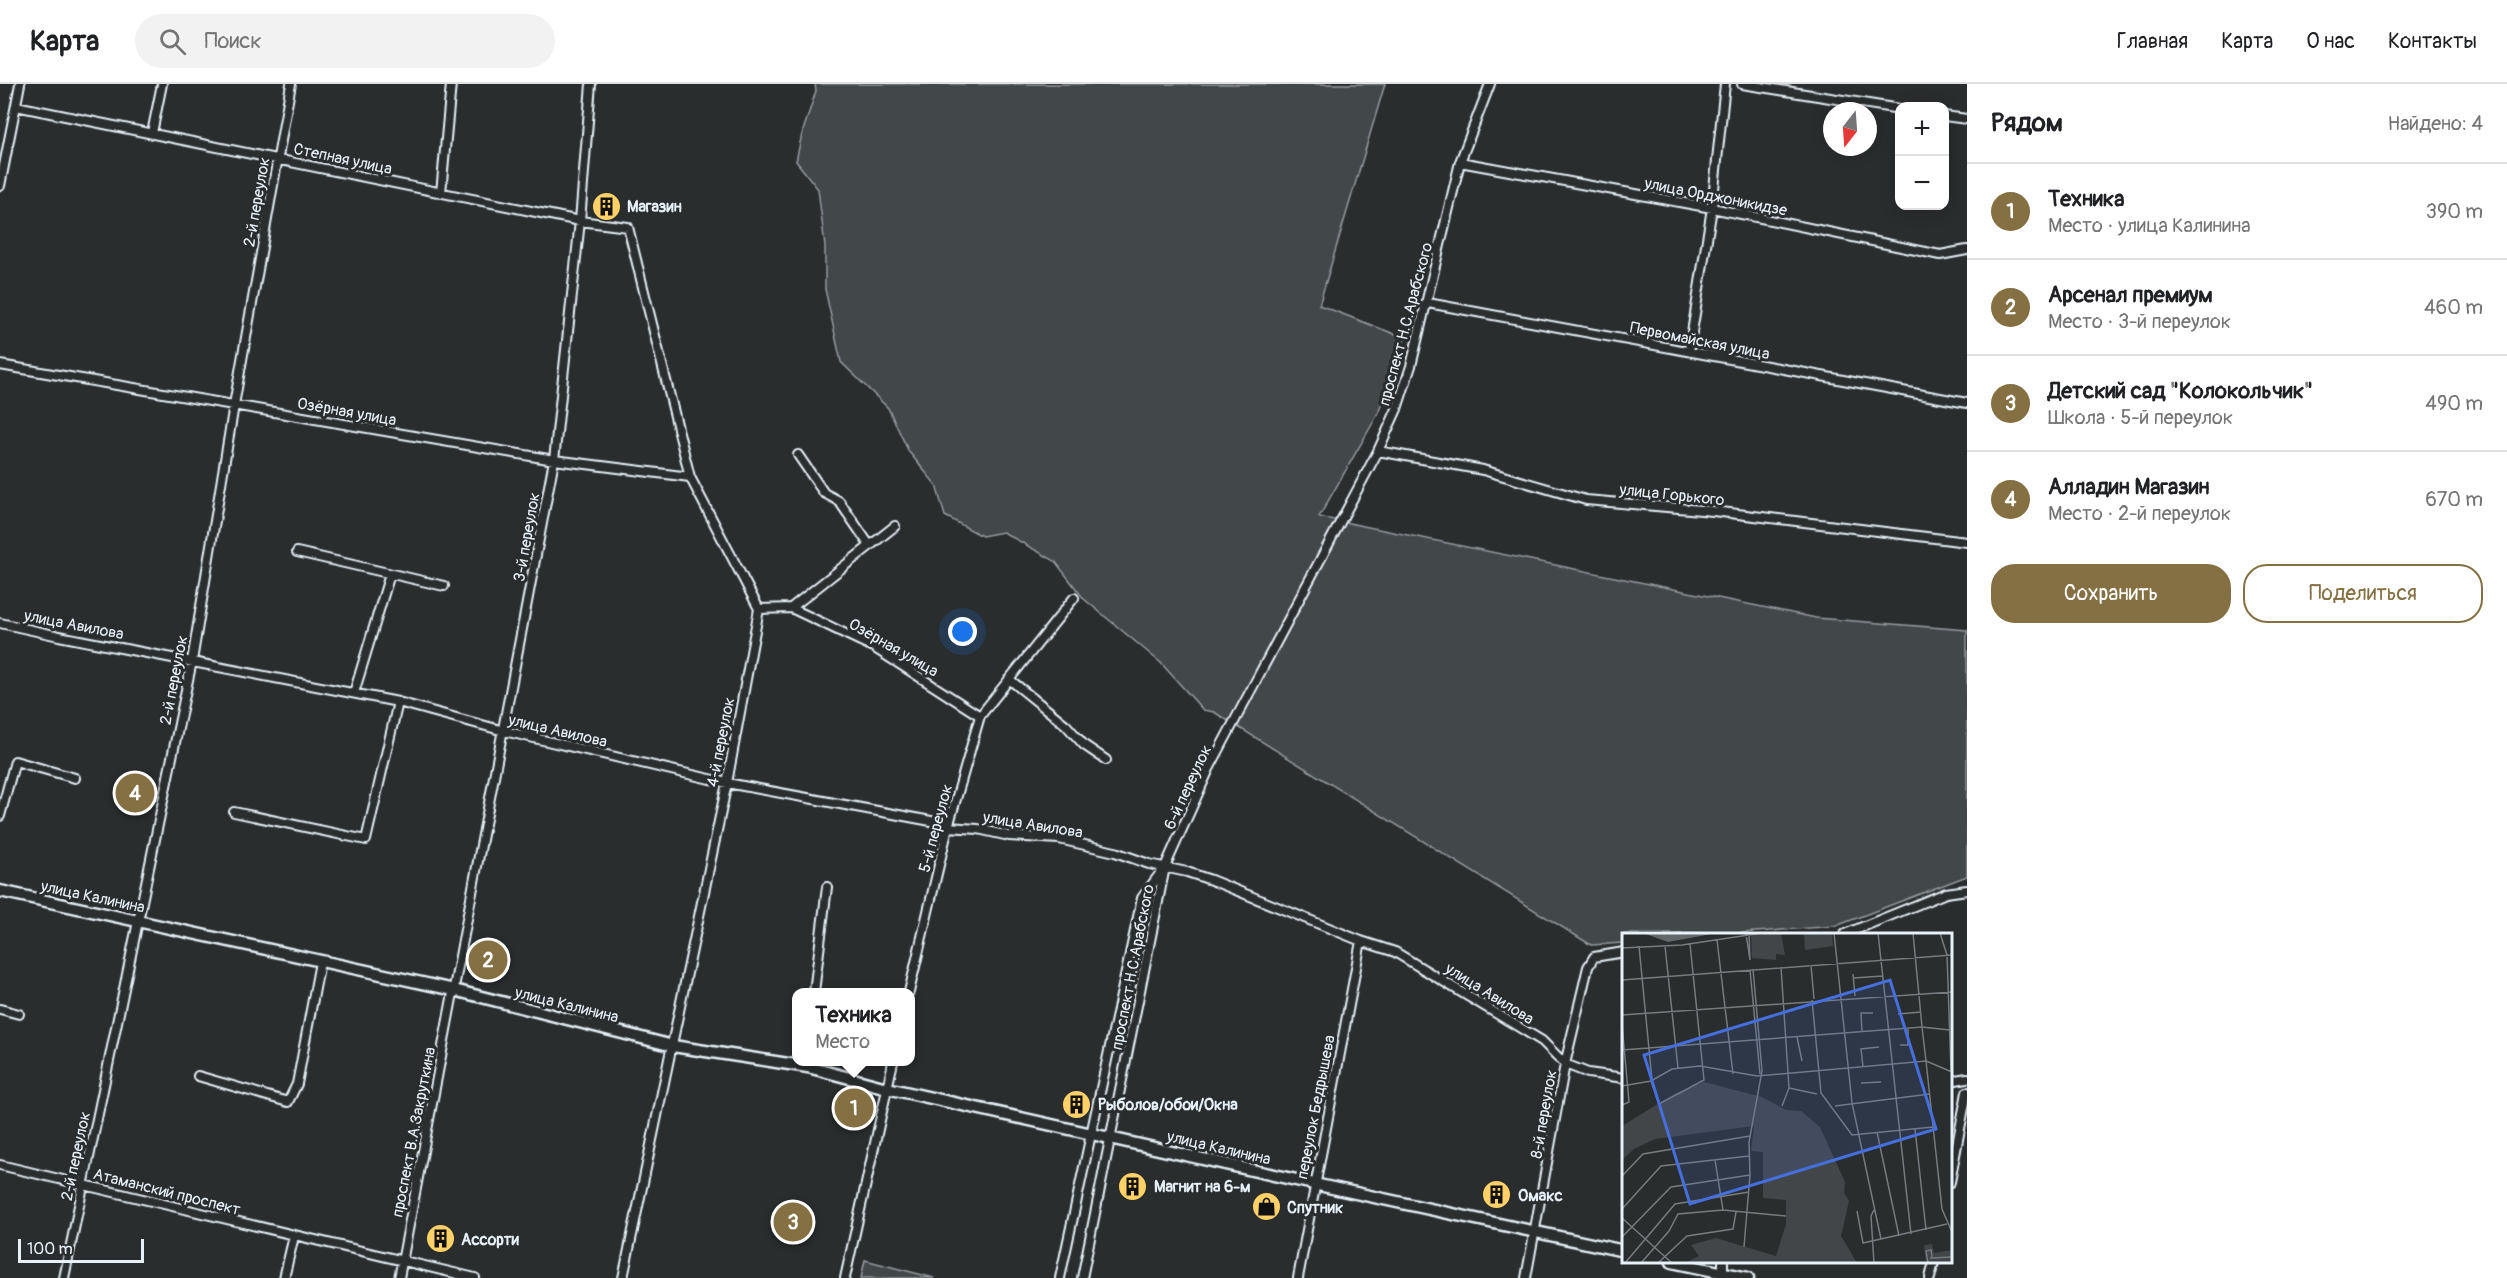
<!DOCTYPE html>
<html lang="ru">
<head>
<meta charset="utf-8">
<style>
	body { margin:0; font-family:Pangolin,sans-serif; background:#f2f2f2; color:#202124 }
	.controls { position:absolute; right:18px; top:18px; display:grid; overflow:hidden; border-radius:12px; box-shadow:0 3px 15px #0003 }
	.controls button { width:54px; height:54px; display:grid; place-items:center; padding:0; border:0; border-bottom:2px solid #e0e0e0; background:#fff; color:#202124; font:30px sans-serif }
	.compass { position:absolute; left:1823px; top:18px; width:54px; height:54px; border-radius:50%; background:#fff; box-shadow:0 3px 15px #0003; rotate:197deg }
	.scale { position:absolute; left:18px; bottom:15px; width:126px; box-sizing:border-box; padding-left:6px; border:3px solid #e8f1f8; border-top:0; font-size:16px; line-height:21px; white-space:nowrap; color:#e8f1f8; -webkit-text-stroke:4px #2a2d2e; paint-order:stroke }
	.you { position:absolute; left:963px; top:548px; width:21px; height:21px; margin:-15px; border:4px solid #fff; border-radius:50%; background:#1a73e8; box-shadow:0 0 0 9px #1a73e833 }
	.badge { display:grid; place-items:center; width:39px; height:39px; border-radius:50%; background:#847042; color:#fff; font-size:20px; font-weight:700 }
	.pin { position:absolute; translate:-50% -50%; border:3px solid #fff; box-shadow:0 2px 6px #0006 }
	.popup { position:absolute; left:792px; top:904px; width:123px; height:78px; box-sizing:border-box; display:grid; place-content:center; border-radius:12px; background:#fff; filter:drop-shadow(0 2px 4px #0005); font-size:20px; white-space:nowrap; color:#757577 }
	.popup b { font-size:22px; color:#202124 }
	.popup::after { content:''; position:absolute; left:50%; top:100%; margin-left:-12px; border:12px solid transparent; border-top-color:#fff }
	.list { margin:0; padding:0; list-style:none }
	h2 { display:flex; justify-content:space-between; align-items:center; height:78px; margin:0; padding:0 24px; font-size:26px }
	h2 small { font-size:20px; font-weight:400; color:#757577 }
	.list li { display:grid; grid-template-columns:39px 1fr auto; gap:18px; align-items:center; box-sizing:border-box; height:96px; padding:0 24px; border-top:2px solid #e0e0e0 }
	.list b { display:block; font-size:22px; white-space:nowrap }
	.list p { margin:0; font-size:20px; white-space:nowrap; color:#757577 }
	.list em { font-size:20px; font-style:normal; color:#757577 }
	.actions { display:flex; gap:12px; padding:18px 24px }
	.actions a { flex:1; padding:14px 0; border:2px solid #847042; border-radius:24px; text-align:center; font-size:21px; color:#847042 }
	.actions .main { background:#847042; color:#fff }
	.icon { flex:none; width:33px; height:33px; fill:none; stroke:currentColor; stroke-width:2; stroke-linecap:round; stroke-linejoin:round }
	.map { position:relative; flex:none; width:1967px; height:1194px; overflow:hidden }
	header { display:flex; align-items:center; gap:36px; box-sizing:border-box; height:84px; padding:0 30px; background:#fff; border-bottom:2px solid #e0e0e0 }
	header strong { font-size:28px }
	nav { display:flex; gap:33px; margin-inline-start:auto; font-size:21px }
	.search { width:420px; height:54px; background:#f2f2f2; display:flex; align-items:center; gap:15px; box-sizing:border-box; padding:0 21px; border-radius:33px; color:#757577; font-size:22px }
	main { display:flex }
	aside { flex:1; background:#fff }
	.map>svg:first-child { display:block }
</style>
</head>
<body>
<header>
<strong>Карта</strong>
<div class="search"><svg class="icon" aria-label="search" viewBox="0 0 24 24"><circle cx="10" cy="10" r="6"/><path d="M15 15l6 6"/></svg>Поиск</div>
<nav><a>Главная</a><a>Карта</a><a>О нас</a><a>Контакты</a></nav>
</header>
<main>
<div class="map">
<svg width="1967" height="1194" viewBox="0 0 1967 1194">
	<rect width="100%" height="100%" fill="#2a2d2e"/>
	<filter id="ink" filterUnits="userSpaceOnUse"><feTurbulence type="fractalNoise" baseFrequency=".0167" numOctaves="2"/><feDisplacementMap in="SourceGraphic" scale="12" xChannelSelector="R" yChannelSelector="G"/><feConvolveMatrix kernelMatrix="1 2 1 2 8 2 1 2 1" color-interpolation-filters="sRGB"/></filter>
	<g filter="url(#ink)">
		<path fill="#424648" stroke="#959ca0" stroke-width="1.5" d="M 815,0 L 1385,0 L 1319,221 L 1405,254 L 1378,330 L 1319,433 L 1816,534 L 1967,546 L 1967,792 L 1836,842 L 1728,850 L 1624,850 L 1623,859 L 1591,861 L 1214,628 L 1203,626 L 1161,579 L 1084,515 L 1055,477 L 1003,448 L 982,452 L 945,432 L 936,401 L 909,368 L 888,324 L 841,278 L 825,205 L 825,162 L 818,105 L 796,77 L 802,50 L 816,7 Z
			M 865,1176 L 934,1194 L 861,1194 Z"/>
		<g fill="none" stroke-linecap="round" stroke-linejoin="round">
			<defs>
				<path id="street" d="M 1742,0 L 1900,25
					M 16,22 L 580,137 L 628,143 L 690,393 L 759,525 L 727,699 L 623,1194
					M 1944,32 L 1967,35
					M 152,49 L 162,0
					M 1460,78 L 1712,124 L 1940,171 L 1967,166
					M 0,102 L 20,0
					M 441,109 L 451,0
					M 1428,219 L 1967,319
					M 1689,267 L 1712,124 L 1725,0
					M 0,281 L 554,376 L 690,393
					M 1378,367 L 1483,386 L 1586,416 L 1713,427 L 1967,458
					M 798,371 L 824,409 L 839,417 L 870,462
					M 297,468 L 444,502
					M 791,524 L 873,563 L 980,632
					M 759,525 L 791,524 L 895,442
					M 0,539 L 59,552 L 398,618 L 504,647 L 727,699 L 931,737 L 948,743 L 978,745 L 1009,752 L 1059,755 L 1115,768 L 1149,780 L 1187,788 L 1211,796 L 1361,857 L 1395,868 L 1542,957 L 1565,980 L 1588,989 L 1624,994
					M 1009,595 L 1066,641 L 1084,661 L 1106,676
					M 354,609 L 390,490
					M 234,728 L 366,756 L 398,618
					M 0,732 L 15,677 L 75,694
					M 1845,850 L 1946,809 L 1967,806
					M 814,908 L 827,803
					M 909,908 L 948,743 L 980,632 L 1074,514
					M 0,925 L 19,930
					M 198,992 L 288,1018 L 297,1000 L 320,878
					M 1950,997 L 1967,994
					M 0,1081 L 475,1194
					M 1950,1098 L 1967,1008
					M 1723,1193 L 1723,1178
					M 64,1194 L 192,577 L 234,321 L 291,0
					M 284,1194 L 294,1152
					M 399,1194 L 554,376 L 580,137 L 591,0
					M 845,1194 L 893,978
					M 1060,1194 L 1142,814 L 1162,787
					M 1082,1194 L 1165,783 L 1209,685 L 1378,367 L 1397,325 L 1411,282 L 1460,78 L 1490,0
					M 1298,1194 L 1361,857
					M 1526,1194 L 1565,980 L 1588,883 L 1594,873 L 1624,868
					M 1930,1194 L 1934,1178"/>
				<path id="secondary" d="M 0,807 L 454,906 L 673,962 L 808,983 L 887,1004 L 1314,1100 L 1624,1167
					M 1672,1178 L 1748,1194"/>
			</defs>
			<use href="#street" stroke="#e8f1f8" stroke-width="12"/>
			<use href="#secondary" stroke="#e8f1f8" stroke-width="15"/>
			<use href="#street" stroke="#2a2d2e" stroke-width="8"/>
			<use href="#secondary" stroke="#2a2d2e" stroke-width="10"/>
		</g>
	</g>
	<defs>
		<symbol id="building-disc" viewBox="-11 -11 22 22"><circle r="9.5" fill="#ffd166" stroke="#2a2d2e"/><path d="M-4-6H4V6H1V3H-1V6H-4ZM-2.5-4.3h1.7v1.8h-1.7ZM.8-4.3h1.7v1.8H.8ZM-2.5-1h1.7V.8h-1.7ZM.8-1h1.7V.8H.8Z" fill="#111"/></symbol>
		<symbol id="shop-disc" viewBox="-11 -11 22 22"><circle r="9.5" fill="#ffd166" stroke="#2a2d2e"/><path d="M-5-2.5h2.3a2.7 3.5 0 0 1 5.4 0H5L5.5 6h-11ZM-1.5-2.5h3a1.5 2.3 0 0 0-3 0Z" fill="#111"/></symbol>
	</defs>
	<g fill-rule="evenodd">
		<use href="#building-disc" x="590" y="106" width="33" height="33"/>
		<use href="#building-disc" x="1060" y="1004" width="33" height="33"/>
		<use href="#building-disc" x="1116" y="1086" width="33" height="33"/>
		<use href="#building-disc" x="1480" y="1094" width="33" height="33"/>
		<use href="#shop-disc" x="1250" y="1106" width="33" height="33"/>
		<use href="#building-disc" x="424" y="1138" width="33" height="33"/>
	</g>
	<g text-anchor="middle" stroke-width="6" stroke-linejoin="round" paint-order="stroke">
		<g font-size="16" fill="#e8f1f8" stroke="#2a2d2e">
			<text transform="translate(343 74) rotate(12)" y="6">Степная улица</text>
			<text transform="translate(1716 112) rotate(11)" y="6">улица Орджоникидзе</text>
			<text transform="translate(256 118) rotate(-80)" y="6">2-й переулок</text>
			<text transform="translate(1405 240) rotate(-75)" y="6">проспект Н.С.Арабского</text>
			<text transform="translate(1700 256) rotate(11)" y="6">Первомайская улица</text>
			<text transform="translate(347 327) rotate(10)" y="6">Озёрная улица</text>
			<text transform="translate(1672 410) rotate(6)" y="6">улица Горького</text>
			<text transform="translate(526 453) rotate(-80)" y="6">3-й переулок</text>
			<text transform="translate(74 540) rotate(11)" y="6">улица Авилова</text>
			<text transform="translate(894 563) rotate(30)" y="6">Озёрная улица</text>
			<text transform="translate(173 596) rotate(-79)" y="6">2-й переулок</text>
			<text transform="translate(558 646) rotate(13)" y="6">улица Авилова</text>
			<text transform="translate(720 658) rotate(-79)" y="6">4-й переулок</text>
			<text transform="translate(1187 703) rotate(-65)" y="6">6-й переулок</text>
			<text transform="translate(1033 740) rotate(9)" y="6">улица Авилова</text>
			<text transform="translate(935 744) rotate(-75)" y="6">5-й переулок</text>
			<text transform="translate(93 812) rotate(12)" y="6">улица Калинина</text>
			<text transform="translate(1132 883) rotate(-79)" y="6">проспект Н.С.Арабского</text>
			<text transform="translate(1490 909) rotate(32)" y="6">улица Авилова</text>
			<text transform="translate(567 920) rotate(14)" y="6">улица Калинина</text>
			<text transform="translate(1315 1023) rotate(-79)" y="6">переулок Бедрышева</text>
			<text transform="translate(1543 1030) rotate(-80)" y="6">8-й переулок</text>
			<text transform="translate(413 1048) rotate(-79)" y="6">проспект В.А.Закруткина</text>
			<text transform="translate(1219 1063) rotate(13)" y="6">улица Калинина</text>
			<text transform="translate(75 1072) rotate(-78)" y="6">2-й переулок</text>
			<text transform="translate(167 1107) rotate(14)" y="6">Атаманский проспект</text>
		</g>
		<g font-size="16" font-weight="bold" fill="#e8f1f8" stroke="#2a2d2e" text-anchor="start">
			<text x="627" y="128">Магазин</text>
			<text x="1098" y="1026">Рыболов/обои/Окна</text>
			<text x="1154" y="1108">Магнит на 6-м</text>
			<text x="1518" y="1117">Омакс</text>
			<text x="1287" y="1129">Спутник</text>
			<text x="461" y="1161">Ассорти</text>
		</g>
	</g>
	<g transform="translate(1622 849)">
		<rect width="330" height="330" fill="#2a2d2e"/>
		<path d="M 159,0 L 163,22 L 154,21 L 154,27 L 130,25 L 129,2 ZM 182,0 L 210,0 L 211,13 L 183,17 ZM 82,149 L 140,164 L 164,177 L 179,178 L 198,194 L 223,249 L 222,260 L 227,268 L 219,303 L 235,330 L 63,330 L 77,323 L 69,312 L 94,305 L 154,323 L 164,291 L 164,267 L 141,265 L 141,219 L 129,218 L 132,193 L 33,206 L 12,216 L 0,227 L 0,193 L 52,161 ZM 310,311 L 312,320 L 330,317 L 330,330 L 304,330 L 302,312 Z" fill="#424648"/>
		<path d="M 21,0 L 95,0 L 46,9 Z" fill="#63686b"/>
		<path fill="none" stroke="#767b7f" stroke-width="1.5" d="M 212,0 L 230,170 L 259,306M 256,0 L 289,301M 291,0 L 300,94 L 328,97M 318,0 L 325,22 L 329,138M 124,1 L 128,27 L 127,1M 95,7 L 111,141M 17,13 L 30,147M 43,13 L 56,135M 0,15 L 60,12 L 140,0M 189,32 L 192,66M 159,34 L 167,155 L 160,173M 128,37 L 138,141M 231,41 L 233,63M 232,45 L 260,43M 0,47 L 330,22M 190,67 L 199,160 L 230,202 L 311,194M 276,81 L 299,79M 0,82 L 330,59M 0,91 L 7,169 L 0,172M 240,99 L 239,80 L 251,80M 175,104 L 180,128M 278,112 L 286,112 L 286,95M 0,117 L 300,94 L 304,128 L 330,139M 241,134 L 239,116 L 257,114M 29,148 L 37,171 L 82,147 L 68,11M 239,150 L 259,149M 0,153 L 29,148 L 50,136 L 78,133 L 135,143 L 304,128 L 320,276 L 330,299M 167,155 L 195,161M 213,173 L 308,161M 293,196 L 304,297M 255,199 L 277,303M 93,227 L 101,277M 0,243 L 21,221 L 128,203M 0,276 L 39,233 L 127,223M 235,278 L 241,310 L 325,291M 0,285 L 50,330M 0,304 L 49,254 L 128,242M 122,314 L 128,242 L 127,209 L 140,138 L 131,36M 308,325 L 330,324M 3,330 L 53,271 L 127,259M 19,330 L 47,298 L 56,281 L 101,277 L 164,283M 36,330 L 65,303 L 111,296 L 114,279M 252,330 L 249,283 L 252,277M 306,330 L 304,318 L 309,317 L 310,324"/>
		<path fill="#466fde" fill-opacity="0.15" stroke="#466fde" stroke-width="3" d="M 268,47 L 314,196 L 68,271 L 22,122 Z"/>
		<rect width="330" height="330" fill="none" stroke="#e8f1f8" stroke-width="3"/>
	</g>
</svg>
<div class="controls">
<button>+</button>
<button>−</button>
</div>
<svg class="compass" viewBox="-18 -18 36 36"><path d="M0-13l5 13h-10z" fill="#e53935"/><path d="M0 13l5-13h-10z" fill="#757577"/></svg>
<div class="scale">100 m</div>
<div class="you"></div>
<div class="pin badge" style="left:854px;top:1024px">1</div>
<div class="popup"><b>Техника</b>Место</div>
<div class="pin badge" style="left:488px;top:876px">2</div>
<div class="pin badge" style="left:793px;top:1138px">3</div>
<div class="pin badge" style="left:135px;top:709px">4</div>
</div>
<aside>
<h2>Рядом<small>Найдено: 4</small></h2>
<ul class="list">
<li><span class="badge">1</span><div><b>Техника</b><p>Место · улица Калинина</p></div><em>390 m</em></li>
<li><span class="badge">2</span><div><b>Арсенал премиум</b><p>Место · 3-й переулок</p></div><em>460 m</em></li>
<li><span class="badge">3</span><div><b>Детский сад &quot;Колокольчик&quot;</b><p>Школа · 5-й переулок</p></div><em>490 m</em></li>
<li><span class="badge">4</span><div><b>Алладин Магазин</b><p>Место · 2-й переулок</p></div><em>670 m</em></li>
</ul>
<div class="actions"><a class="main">Сохранить</a><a>Поделиться</a></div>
</aside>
</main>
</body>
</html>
